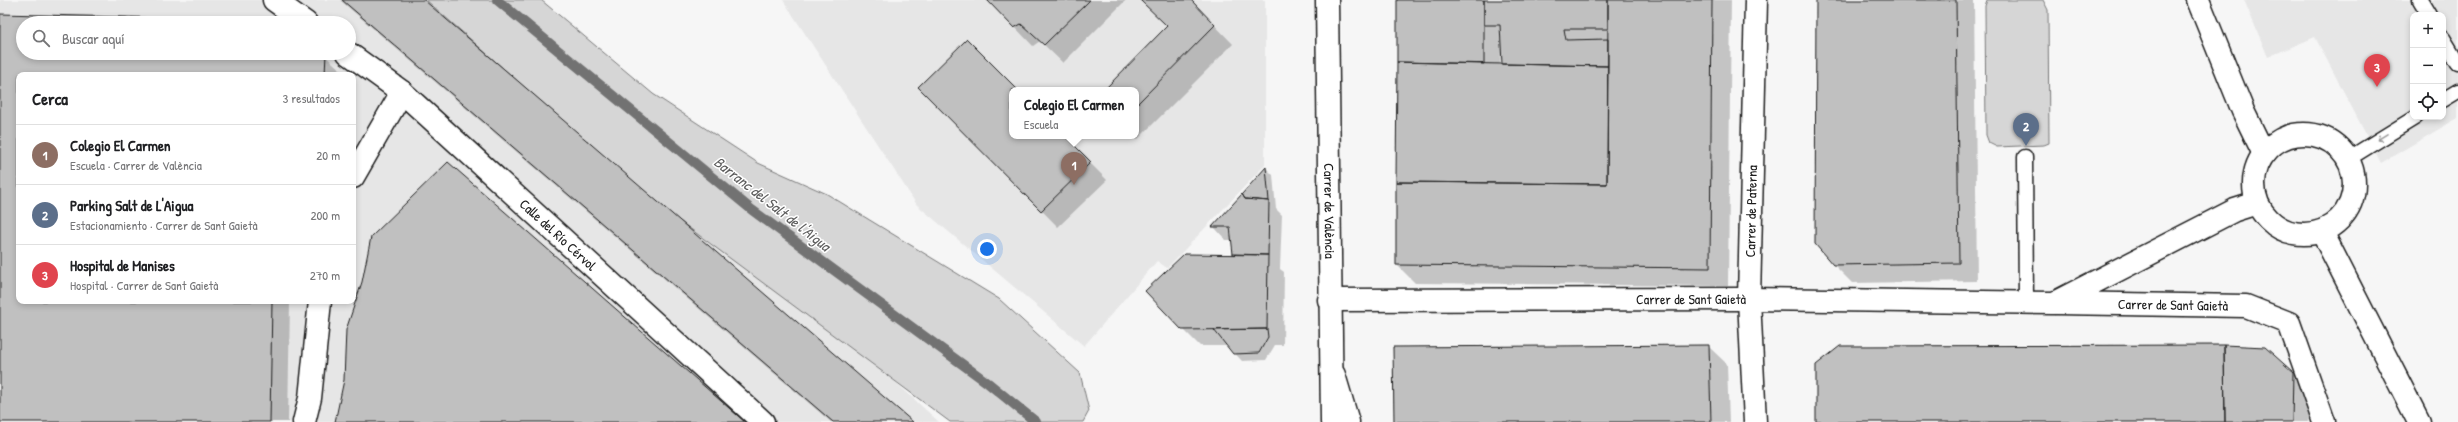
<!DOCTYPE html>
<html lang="es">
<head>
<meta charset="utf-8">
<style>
	body { margin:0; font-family:"Patrick Hand",sans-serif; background:#f2f2f2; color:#202124 }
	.controls { position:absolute; right:12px; top:12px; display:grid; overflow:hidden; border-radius:8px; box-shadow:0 2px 6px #0003 }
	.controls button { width:36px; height:36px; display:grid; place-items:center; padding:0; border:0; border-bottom:1px solid #e0e0e0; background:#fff; color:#202124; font:20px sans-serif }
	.you { position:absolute; left:987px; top:249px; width:14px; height:14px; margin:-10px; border:3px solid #fff; border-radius:50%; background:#1a73e8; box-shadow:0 0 0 6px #1a73e833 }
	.badge { display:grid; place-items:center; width:26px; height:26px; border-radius:50%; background:#ea580c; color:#fff; font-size:13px; font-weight:700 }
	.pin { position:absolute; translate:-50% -33px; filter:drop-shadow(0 1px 2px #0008) }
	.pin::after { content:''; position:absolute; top:21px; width:14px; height:12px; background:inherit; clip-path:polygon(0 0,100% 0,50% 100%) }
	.popup { position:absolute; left:1009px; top:87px; width:130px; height:52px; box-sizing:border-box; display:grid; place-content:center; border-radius:8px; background:#fff; filter:drop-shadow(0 1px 3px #0005); font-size:13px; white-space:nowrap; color:#757577 }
	.popup b { font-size:15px; color:#202124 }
	.popup::after { content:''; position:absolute; left:50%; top:100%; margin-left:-8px; border:8px solid transparent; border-top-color:#fff }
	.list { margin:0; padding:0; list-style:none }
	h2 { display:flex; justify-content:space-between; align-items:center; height:52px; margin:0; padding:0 16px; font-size:17px }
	h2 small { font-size:13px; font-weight:400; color:#757577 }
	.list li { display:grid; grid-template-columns:26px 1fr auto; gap:12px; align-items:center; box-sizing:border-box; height:60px; padding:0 16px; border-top:1px solid #e0e0e0 }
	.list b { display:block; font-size:15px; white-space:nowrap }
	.list p { margin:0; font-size:13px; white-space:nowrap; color:#757577 }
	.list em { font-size:13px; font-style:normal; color:#757577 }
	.icon { flex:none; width:22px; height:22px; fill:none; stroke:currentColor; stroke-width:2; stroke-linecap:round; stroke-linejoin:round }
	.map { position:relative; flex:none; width:2458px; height:422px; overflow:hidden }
	.search { position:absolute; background:#fff; box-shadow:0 2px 6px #0003; left:16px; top:16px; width:340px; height:44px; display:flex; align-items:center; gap:10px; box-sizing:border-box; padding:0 14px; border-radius:22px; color:#757577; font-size:15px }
	.panel { position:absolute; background:#fff; box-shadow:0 2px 6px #0003; left:16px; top:72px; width:340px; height:232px; border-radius:8px }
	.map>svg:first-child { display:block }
</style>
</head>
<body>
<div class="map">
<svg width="2458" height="422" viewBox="0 0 2458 422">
	<rect width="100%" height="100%" fill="#f6f6f6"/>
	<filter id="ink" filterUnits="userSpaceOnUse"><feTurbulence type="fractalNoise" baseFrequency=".025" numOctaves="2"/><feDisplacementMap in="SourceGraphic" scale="8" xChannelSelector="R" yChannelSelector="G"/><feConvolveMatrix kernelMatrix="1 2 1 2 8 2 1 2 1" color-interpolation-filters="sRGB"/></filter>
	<g filter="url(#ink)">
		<path fill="#e6e6e6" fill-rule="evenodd" d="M 0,0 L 479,0 L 939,422 L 0,422 ZM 23,23 L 349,23 L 349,53 L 23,53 ZM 19,75 L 353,75 L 353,301 L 19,301 Z
			M 783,0 L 1265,0 L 1265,165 L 1167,268 L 1157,261 L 1084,346 L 917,205 ZM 1012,90 L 1136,90 L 1136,136 L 1012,136 Z
			M 2244,0 L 2458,0 L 2458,118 L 2381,163 L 2315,37 L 2268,57 ZM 2413,15 L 2443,15 L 2443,117 L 2413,117 Z"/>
		<path fill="#d6d6d6" stroke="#797979" d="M 426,0 L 541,0 L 653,94 L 758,163 L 827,194 L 999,299 L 1080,373 L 1089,411 L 1083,422 L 950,422 L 653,201 Z
			M 1987,0 L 2043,0 L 2048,10 L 2049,143 L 2044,145 L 1997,147 L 1989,143 L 1986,135 L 1985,6 Z"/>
		<path fill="#0003" fill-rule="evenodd" d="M 340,0 L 423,0 L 911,422 L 831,422 Z
			M 989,0 L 1126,0 L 1063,63 L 1040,41 L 1033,46 Z
			M 1141,0 L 1190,0 L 1233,44 L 1137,140 L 1133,136 L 1136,136 L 1136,90 L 1105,90 L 1168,27 Z
			M 1398,0 L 1731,0 L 1728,286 L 1415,283 L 1397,265 ZM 1501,54 L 1502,54 L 1503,65 L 1500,65 Z
			M 1818,0 L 1974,0 L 1977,281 L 1852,283 L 1834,265 Z
			M 0,15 L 256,23 L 23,23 L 23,53 L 322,53 L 344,73 L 344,75 L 19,75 L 19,301 L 290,301 L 288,422 L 0,422 Z
			M 920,87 L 1017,90 L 1012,90 L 1012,136 L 1063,136 L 1107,180 L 1058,227 Z
			M 1266,168 L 1273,175 L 1276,209 L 1282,215 L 1280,269 L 1284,272 L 1283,345 L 1275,345 L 1266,360 L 1242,361 L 1228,346 L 1200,346 L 1183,329 L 1236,256 L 1233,240 L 1226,240 L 1214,227 Z
			M 1708,346 L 1727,364 L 1729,422 L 1395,422 Z
			M 2293,373 L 2310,390 L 2309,422 L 1817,422 Z"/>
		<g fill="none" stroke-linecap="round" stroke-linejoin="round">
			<path stroke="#727272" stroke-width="10" d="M 497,0 L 752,210 L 988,383 L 1036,422"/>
		</g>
		<path fill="#c0c0c0" stroke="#1c1c1c" d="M 342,0 L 424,0 L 913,422 L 833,422 Z
			M 987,0 L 1090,0 L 1044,45 L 1021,24 L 1014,28 Z
			M 1140,0 L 1191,0 L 1215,25 L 1136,105 L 1136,90 L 1104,90 L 1167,26 Z
			M 1397,0 L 1484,0 L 1484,64 L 1397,62 Z
			M 1484,0 L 1608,0 L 1608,29 L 1564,29 L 1566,40 L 1608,39 L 1608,66 L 1502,64 L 1500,25 L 1484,25 Z
			M 1608,0 L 1712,0 L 1710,268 L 1396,265 L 1396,182 L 1607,184 Z
			M 1816,0 L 1956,0 L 1959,263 L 1833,265 L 1815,244 Z
			M 0,14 L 251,20 L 258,23 L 23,23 L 23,53 L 326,53 L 325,75 L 19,75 L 19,301 L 272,301 L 270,422 L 0,422 Z
			M 967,39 L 1018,90 L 1012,90 L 1012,136 L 1065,136 L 1091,162 L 1041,211 L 918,87 Z
			M 1397,62 L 1608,66 L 1607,184 L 1396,182 Z
			M 448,162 L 745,422 L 335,422 L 344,380 L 346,330 L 362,282 L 371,237 Z
			M 1266,167 L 1269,201 L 1245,199 L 1242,194 Z
			M 1242,194 L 1245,199 L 1269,201 L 1268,255 L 1233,254 L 1230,227 L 1212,227 Z
			M 1184,254 L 1268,255 L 1267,329 L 1182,330 L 1145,291 Z
			M 1267,329 L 1268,337 L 1259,353 L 1233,354 L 1214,330 Z
			M 1709,345 L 1711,422 L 1394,422 L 1393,347 Z
			M 2224,345 L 2225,422 L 1816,422 L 1816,365 L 1840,346 Z
			M 2224,345 L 2265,347 L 2293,372 L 2292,422 L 2225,422 Z"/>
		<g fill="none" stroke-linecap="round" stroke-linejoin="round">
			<defs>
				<path id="service" d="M 2420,0 L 2429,15
					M 2443,38 L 2458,63
					M 2443,100 L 2458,91
					M 2025,157 L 2026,303
					M 2348,159 L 2416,117"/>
				<g id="minor">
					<path d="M 274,0 L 306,23"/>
					<path id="s1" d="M 348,53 L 402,92 L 763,422"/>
					<path d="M 353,177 L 402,92"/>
					<path id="s2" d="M 1329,300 L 1749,299 L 2054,303 L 2235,210 L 2257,203"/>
					<path id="s3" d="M 2057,303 L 2246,306 L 2289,323 L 2324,422"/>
					<path d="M 1334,375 L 1348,422"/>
					<path d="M 304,422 L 310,398 L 320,301"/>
					<path id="s4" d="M 1755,422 L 1749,299 L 1756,0"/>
				</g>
				<g id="secondary">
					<path id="s5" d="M 1327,0 L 1332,422"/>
					<path d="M 2198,0 L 2243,111 L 2264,154"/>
					<circle cx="2304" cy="184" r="50"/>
					<path d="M 2322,232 L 2419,422"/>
				</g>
			</defs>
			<use href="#service" stroke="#1c1c1c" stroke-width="17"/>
			<use href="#minor" stroke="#1c1c1c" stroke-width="25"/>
			<use href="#secondary" stroke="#1c1c1c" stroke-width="25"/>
			<use href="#service" stroke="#fff" stroke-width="14"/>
			<use href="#minor" stroke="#fff" stroke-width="22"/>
			<use href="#secondary" stroke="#fff" stroke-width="22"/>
		</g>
		<defs><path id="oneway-shaft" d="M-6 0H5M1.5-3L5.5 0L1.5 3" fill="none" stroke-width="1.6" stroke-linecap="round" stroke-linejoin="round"/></defs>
		<use stroke="#999" href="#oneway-shaft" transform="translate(2382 137) rotate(148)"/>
	</g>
	<g text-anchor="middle" stroke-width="3" stroke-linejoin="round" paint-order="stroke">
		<g font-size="14" fill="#1c1c1c" stroke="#fff">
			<text dy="5" stroke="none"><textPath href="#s5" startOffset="211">Carrer de València</textPath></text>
			<text dy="5" stroke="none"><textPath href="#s4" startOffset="211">Carrer de Paterna</textPath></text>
			<text dy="5" stroke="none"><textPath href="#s1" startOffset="278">Calle del Río Cérvol</textPath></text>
			<text dy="5" stroke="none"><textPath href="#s2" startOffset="362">Carrer de Sant Gaietà</textPath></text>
			<text dy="5" stroke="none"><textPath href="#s3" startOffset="116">Carrer de Sant Gaietà</textPath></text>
		</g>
		<g font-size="15" font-style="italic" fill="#5d5d5d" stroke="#fff">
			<text transform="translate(772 204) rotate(38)" y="5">Barranc del Salt de l'Aigua</text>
		</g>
	</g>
</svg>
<div class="controls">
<button>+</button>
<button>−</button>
<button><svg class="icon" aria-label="locate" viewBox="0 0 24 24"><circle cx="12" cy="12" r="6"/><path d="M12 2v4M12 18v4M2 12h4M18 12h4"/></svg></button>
</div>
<div class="you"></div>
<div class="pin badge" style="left:1074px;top:185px;background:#8d6e63">1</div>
<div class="popup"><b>Colegio El Carmen</b>Escuela</div>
<div class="pin badge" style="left:2026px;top:146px;background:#5c6f8a">2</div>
<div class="pin badge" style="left:2377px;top:87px;background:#e0444e">3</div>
<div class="search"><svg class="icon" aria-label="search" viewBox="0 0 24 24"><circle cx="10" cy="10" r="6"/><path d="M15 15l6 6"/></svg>Buscar aquí</div>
<section class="panel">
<h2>Cerca<small>3 resultados</small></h2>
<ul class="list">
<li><span class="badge" style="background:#8d6e63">1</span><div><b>Colegio El Carmen</b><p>Escuela · Carrer de València</p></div><em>20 m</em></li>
<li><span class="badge" style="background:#5c6f8a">2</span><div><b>Parking Salt de L'Aigua</b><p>Estacionamiento · Carrer de Sant Gaietà</p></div><em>200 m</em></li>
<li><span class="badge" style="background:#e0444e">3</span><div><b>Hospital de Manises</b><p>Hospital · Carrer de Sant Gaietà</p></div><em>270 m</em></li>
</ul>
</section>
</div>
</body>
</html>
